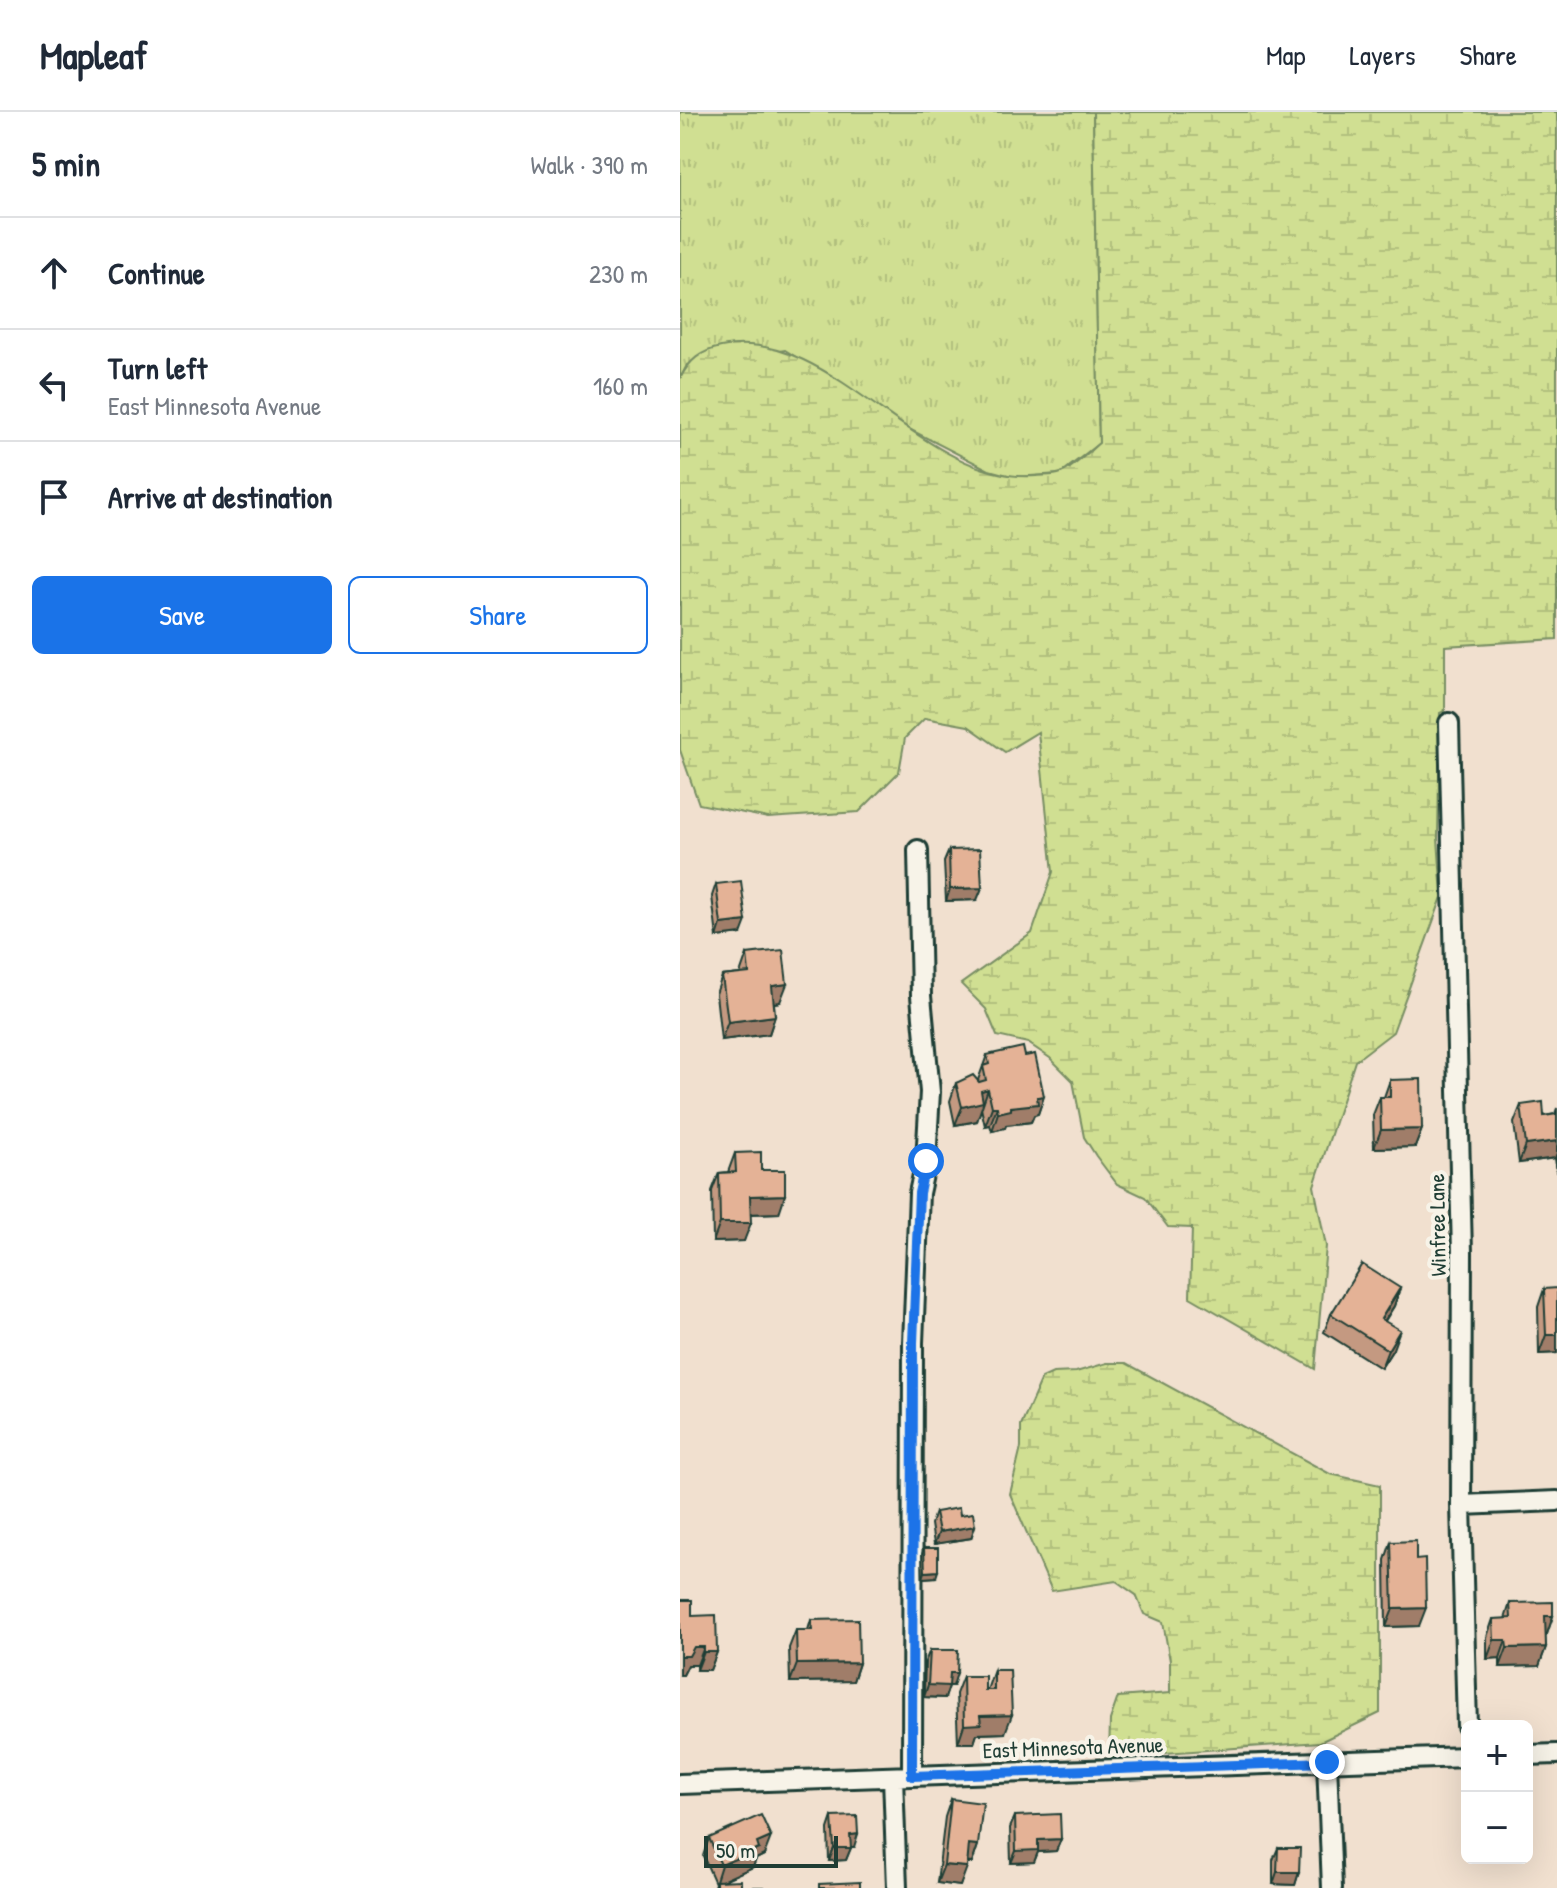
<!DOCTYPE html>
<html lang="en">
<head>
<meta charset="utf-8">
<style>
	body { margin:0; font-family:"Patrick Hand",sans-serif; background:#f2f2f3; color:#1f2937 }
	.controls { position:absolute; right:24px; bottom:24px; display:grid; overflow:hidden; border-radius:12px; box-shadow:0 8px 32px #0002 }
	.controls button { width:72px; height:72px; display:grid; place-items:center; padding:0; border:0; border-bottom:2px solid #e0e1e3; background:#fff; color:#1f2937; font:40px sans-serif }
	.scale { position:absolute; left:24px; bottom:20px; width:134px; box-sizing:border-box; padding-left:8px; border:4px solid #1f3d34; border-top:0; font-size:22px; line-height:28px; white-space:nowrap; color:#1f3d34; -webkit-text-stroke:6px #f7f3e8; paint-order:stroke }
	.stop { position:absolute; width:24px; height:24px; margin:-18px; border:6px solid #1a73e8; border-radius:50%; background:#fff }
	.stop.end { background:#1a73e8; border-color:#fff; box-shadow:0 2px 8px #0008 }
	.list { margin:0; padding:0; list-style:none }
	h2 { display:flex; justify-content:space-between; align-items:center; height:104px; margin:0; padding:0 32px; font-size:34px }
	h2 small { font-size:26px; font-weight:400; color:#747a83 }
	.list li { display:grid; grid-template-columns:52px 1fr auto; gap:24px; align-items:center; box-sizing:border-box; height:112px; padding:0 32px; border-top:2px solid #e0e1e3 }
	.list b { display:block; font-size:30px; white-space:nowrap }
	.list p { margin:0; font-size:26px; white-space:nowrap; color:#747a83 }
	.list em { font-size:26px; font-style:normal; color:#747a83 }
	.actions { display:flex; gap:16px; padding:24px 32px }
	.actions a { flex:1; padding:18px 0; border:2px solid #1a73e8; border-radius:12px; text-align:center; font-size:28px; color:#1a73e8 }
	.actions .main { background:#1a73e8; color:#fff }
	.icon { flex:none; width:44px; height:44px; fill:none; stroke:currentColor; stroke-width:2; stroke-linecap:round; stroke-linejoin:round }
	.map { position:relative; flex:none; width:877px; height:1776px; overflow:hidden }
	header { display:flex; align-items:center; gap:48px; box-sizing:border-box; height:112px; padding:0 40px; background:#fff; border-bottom:2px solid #e0e1e3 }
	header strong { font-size:38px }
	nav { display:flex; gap:44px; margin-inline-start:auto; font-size:28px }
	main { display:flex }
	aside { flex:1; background:#fff }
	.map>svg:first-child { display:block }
</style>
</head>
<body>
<header>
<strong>Mapleaf</strong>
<nav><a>Map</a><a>Layers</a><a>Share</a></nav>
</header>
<main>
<aside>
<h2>5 min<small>Walk · 390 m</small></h2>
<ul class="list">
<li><svg class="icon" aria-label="ahead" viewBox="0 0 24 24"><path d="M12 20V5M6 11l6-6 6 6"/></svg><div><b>Continue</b></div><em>230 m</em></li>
<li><svg class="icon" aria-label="left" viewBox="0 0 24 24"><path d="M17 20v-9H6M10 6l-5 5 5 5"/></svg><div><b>Turn left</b><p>East Minnesota Avenue</p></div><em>160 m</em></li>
<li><svg class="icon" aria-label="arrive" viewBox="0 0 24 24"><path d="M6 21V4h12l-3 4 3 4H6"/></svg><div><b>Arrive at destination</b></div></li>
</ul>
<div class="actions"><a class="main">Save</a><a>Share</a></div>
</aside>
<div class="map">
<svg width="877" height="1776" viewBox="0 0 877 1776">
	<defs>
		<pattern id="grass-tufts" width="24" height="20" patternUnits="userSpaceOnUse" patternTransform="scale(2)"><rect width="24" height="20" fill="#d0df92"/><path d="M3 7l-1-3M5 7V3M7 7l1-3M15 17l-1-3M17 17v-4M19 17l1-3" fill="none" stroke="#b2c07e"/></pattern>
		<pattern id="wetland-marsh" width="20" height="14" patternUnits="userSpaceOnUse" patternTransform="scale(2)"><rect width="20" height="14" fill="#d0df92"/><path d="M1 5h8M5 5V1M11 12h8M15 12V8" fill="none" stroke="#b2c07e"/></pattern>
	</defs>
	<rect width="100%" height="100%" fill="#f1e0cf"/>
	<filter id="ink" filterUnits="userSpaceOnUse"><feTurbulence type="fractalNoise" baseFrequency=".0125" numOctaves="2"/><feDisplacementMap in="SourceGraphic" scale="16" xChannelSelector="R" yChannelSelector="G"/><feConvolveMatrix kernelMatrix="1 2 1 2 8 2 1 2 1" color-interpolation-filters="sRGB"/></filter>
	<g filter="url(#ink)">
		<path fill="url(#grass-tufts)" stroke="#788e63" stroke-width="2" d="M 0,0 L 413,0 L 419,331 L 380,362 L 335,365 L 309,358 L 229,317 L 105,238 L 7,253 L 0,267 Z"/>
		<path fill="url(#wetland-marsh)" stroke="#788e63" stroke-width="2" d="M 413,0 L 877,0 L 877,527 L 765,534 L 765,599 L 760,601 L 758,726 L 762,785 L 713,920 L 675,949 L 634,1074 L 646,1134 L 635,1257 L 510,1185 L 512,1116 L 488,1115 L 465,1085 L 437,1072 L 416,1044 L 404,1025 L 393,969 L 370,946 L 348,931 L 317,924 L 306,897 L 281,872 L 352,821 L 373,760 L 358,620 L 325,640 L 288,614 L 245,606 L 225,626 L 219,660 L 179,700 L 88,706 L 19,692 L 0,638 L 0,267 C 9,248 21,239 41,235 C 151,212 242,373 356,364 C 363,363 374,364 381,361 C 394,356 408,340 419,331 Z
			M 427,1251 L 446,1251 L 650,1362 L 700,1373 L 700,1601 L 640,1630 L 429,1645 L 430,1608 L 438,1585 L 490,1581 L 490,1549 L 483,1510 L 464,1502 L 456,1483 L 436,1469 L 372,1479 L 330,1382 L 341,1336 L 341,1314 L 362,1266 L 373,1261 L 396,1260 Z"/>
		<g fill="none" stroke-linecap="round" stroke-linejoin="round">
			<defs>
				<path id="minor" d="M 769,611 L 782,1141 L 781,1393 L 787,1614
					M 781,1393 L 877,1389
					M 847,1643 L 877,1642
					M 647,1650 L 652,1776
					M 232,1664 L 233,1231 L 239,1081 L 246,1049 L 250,980 L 241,884 L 238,738
					M 213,1665 L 217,1776
					M 0,1672 L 787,1645"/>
			</defs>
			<use href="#minor" stroke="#1f3d34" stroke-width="24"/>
			<use href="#minor" stroke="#f7f3e8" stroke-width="18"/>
		</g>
		<path fill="#c49981" stroke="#1f3d34" stroke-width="2" d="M 269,738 L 297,788 L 266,789 L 264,750 Z
			M 36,772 L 61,822 L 37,825 L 32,784 Z
			M 67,842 L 100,890 L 94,891 L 95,904 L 89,922 L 41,928 L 36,882 L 42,864 L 60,862 Z
			M 307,943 L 345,944 L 364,984 L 358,1002 L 354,1003 L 351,1010 L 326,1013 L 325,1016 L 312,1019 L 310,1013 L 305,1014 L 301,996 L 297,1009 L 275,1013 L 270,989 L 276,971 L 298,968 Z
			M 710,968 L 742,1017 L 735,1035 L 694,1036 L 693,1003 L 700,985 L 704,985 Z
			M 841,993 L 864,1004 L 875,1002 L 877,996 L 877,1061 L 875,1046 L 839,1051 L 834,1011 Z
			M 55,1041 L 81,1058 L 99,1101 L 70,1102 L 64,1129 L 33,1130 L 32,1079 L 39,1061 L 48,1060 Z
			M 720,1176 L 714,1194 L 705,1209 L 713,1237 L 701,1256 L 644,1220 L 651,1202 Z
			M 864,1177 L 877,1241 L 859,1242 L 858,1195 Z
			M 255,1400 L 280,1403 L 295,1414 L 291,1426 L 254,1432 L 251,1412 Z
			M 711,1430 L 739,1514 L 706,1515 L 705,1448 Z
			M 244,1436 L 256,1465 L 243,1466 L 242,1442 Z
			M 830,1491 L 873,1504 L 867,1522 L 865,1522 L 866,1535 L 859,1554 L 820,1555 L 820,1546 L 807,1547 L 807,1525 L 813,1507 L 825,1507 Z
			M 12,1504 L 37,1540 L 30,1558 L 17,1558 L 17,1553 L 8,1553 L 3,1563 L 0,1563 Z
			M 131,1508 L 179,1551 L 173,1569 L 110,1570 L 109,1536 L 116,1518 L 128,1518 Z
			M 250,1538 L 273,1574 L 269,1574 L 265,1586 L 244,1585 L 245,1550 Z
			M 314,1558 L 325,1621 L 297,1622 L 294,1631 L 278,1631 L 276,1582 L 283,1564 L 305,1578 L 307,1578 Z
			M 271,1687 L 298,1733 L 292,1751 L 287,1751 L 280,1774 L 257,1771 L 265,1705 Z
			M 335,1704 L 381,1727 L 376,1739 L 358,1740 L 354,1750 L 331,1751 L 330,1716 Z
			M 152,1705 L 174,1735 L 171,1735 L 166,1748 L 149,1749 L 148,1717 Z
			M 29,1726 L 84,1743 L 76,1747 L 73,1755 L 40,1769 L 61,1775 L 84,1776 L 34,1776 L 35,1771 L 23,1744 Z
			M 598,1736 L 619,1760 L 615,1773 L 593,1772 L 593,1748 Z"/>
		<path fill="#a07d69" stroke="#1f3d34" stroke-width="2" d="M 302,776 L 297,788 L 266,789 L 270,777 Z
			M 66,809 L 61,822 L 37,825 L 41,812 Z
			M 107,872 L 100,890 L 85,892 L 92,874 Z
			M 95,904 L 89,922 L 41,928 L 48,910 Z
			M 308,977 L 297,1009 L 275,1013 L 282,995 L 301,979 Z
			M 364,984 L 358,1002 L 354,1003 L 351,1010 L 326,1013 L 325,1016 L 312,1019 L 318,1001 L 357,985 Z
			M 312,995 L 317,995 L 310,1013 L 305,1014 Z
			M 742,1017 L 735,1035 L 694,1036 L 701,1018 Z
			M 877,1029 L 877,1041 L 875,1046 L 839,1051 L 846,1033 Z
			M 105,1083 L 99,1101 L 63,1102 L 70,1084 Z
			M 40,1111 L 71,1111 L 64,1129 L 33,1130 Z
			M 720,1176 L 714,1194 L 694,1225 L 701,1207 Z
			M 720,1218 L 713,1237 L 701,1256 L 708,1238 Z
			M 866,1223 L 877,1223 L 877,1241 L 859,1242 Z
			M 295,1414 L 291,1426 L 254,1432 L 259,1420 Z
			M 258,1459 L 256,1465 L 243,1466 L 245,1460 Z
			M 746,1496 L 739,1514 L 706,1515 L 713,1497 Z
			M 865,1504 L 873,1504 L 867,1522 L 858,1522 Z
			M 814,1528 L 826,1528 L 820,1546 L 807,1547 Z
			M 14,1535 L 24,1535 L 17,1553 L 8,1553 L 3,1563 L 0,1563 L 0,1544 Z
			M 866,1535 L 859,1554 L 820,1555 L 827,1536 Z
			M 24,1540 L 37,1540 L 30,1558 L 17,1558 Z
			M 179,1551 L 173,1569 L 110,1570 L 117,1552 Z
			M 270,1561 L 277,1561 L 273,1574 L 269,1574 L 265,1586 L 244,1585 L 248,1573 Z
			M 332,1603 L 325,1621 L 297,1622 L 294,1631 L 278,1631 L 284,1613 L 300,1604 Z
			M 178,1722 L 174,1735 L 166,1735 L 170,1723 Z
			M 91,1725 L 84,1743 L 76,1747 L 73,1755 L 35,1772 L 41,1753 L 77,1731 Z
			M 381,1727 L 376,1739 L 358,1740 L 354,1750 L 331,1751 L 336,1739 L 358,1728 Z
			M 289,1732 L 298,1733 L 292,1751 L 283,1750 Z
			M 154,1736 L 171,1736 L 166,1748 L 149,1749 Z
			M 264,1753 L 287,1755 L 280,1774 L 257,1771 Z
			M 597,1760 L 619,1760 L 615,1773 L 593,1772 Z"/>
		<path fill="#e4b296" stroke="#1f3d34" stroke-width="2" d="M 300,737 L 302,776 L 270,777 L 269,738 Z
			M 61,769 L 66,809 L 41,812 L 36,772 Z
			M 103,838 L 107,872 L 92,874 L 95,904 L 48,910 L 42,864 L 69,861 L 67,842 Z
			M 343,935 L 345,944 L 355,942 L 364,984 L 357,985 L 358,992 L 331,995 L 331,998 L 318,1001 L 317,995 L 312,995 L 308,977 L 301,979 L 303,990 L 282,995 L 276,971 L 293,963 L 299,970 L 306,968 L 303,954 L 309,952 L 307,943 Z
			M 741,967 L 742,1017 L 701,1018 L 700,985 L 710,985 L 710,968 Z
			M 863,990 L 864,1004 L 877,1002 L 877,1029 L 846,1033 L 841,993 Z
			M 81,1040 L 81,1058 L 105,1058 L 105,1083 L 70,1084 L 71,1111 L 40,1111 L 39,1061 L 56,1060 L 55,1041 Z
			M 682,1152 L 720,1176 L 701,1207 L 720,1218 L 708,1238 L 651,1202 Z
			M 877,1176 L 877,1223 L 866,1223 L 864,1177 Z
			M 279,1396 L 280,1403 L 293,1401 L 295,1414 L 259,1420 L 255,1400 Z
			M 736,1429 L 736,1448 L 745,1447 L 746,1496 L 713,1497 L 711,1430 Z
			M 244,1436 L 258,1436 L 258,1459 L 245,1460 Z
			M 0,1488 L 12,1488 L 12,1504 L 36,1503 L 37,1540 L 24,1540 L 24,1535 L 14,1535 L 9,1544 L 0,1544 Z
			M 873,1490 L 873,1504 L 865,1504 L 866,1535 L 827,1536 L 826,1528 L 814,1528 L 813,1507 L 831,1506 L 830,1491 Z
			M 178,1507 L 179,1551 L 117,1552 L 116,1518 L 132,1518 L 131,1508 Z
			M 250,1538 L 278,1538 L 277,1561 L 270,1561 L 269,1574 L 248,1573 Z
			M 314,1558 L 330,1558 L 332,1603 L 300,1604 L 301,1612 L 284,1613 L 283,1564 L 305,1564 L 305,1578 L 314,1578 Z
			M 271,1687 L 303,1691 L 298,1733 L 289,1732 L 287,1755 L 264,1753 Z
			M 380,1702 L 381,1727 L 358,1728 L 358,1738 L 336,1739 L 335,1704 Z
			M 81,1703 L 91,1725 L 77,1731 L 79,1737 L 41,1753 L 29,1726 Z
			M 177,1704 L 178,1722 L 170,1723 L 171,1736 L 154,1736 L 152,1705 Z
			M 598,1736 L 620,1736 L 619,1760 L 597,1760 Z
			M 61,1768 L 61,1775 L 84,1775 L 84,1776 L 36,1776 L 36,1769 Z
			M 180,1770 L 180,1776 L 139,1776 L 139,1772 Z"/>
	</g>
	<g fill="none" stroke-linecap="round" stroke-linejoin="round" filter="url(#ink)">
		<path stroke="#1a73e8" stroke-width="10" d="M 246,1049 L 239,1081 L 233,1231 L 232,1664 L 647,1650"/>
	</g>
	<g text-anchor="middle" stroke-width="8" stroke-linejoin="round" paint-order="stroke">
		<g font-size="22" fill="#1f3d34" stroke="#f7f3e8">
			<text transform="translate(757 1113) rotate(-91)" y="8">Winfree Lane</text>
			<text transform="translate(393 1635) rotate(-2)" y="8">East Minnesota Avenue</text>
		</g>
	</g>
</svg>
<div class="controls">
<button>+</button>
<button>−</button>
</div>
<div class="scale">50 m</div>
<div class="stop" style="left:246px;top:1049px"></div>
<div class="stop end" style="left:647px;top:1650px"></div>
</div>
</main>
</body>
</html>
